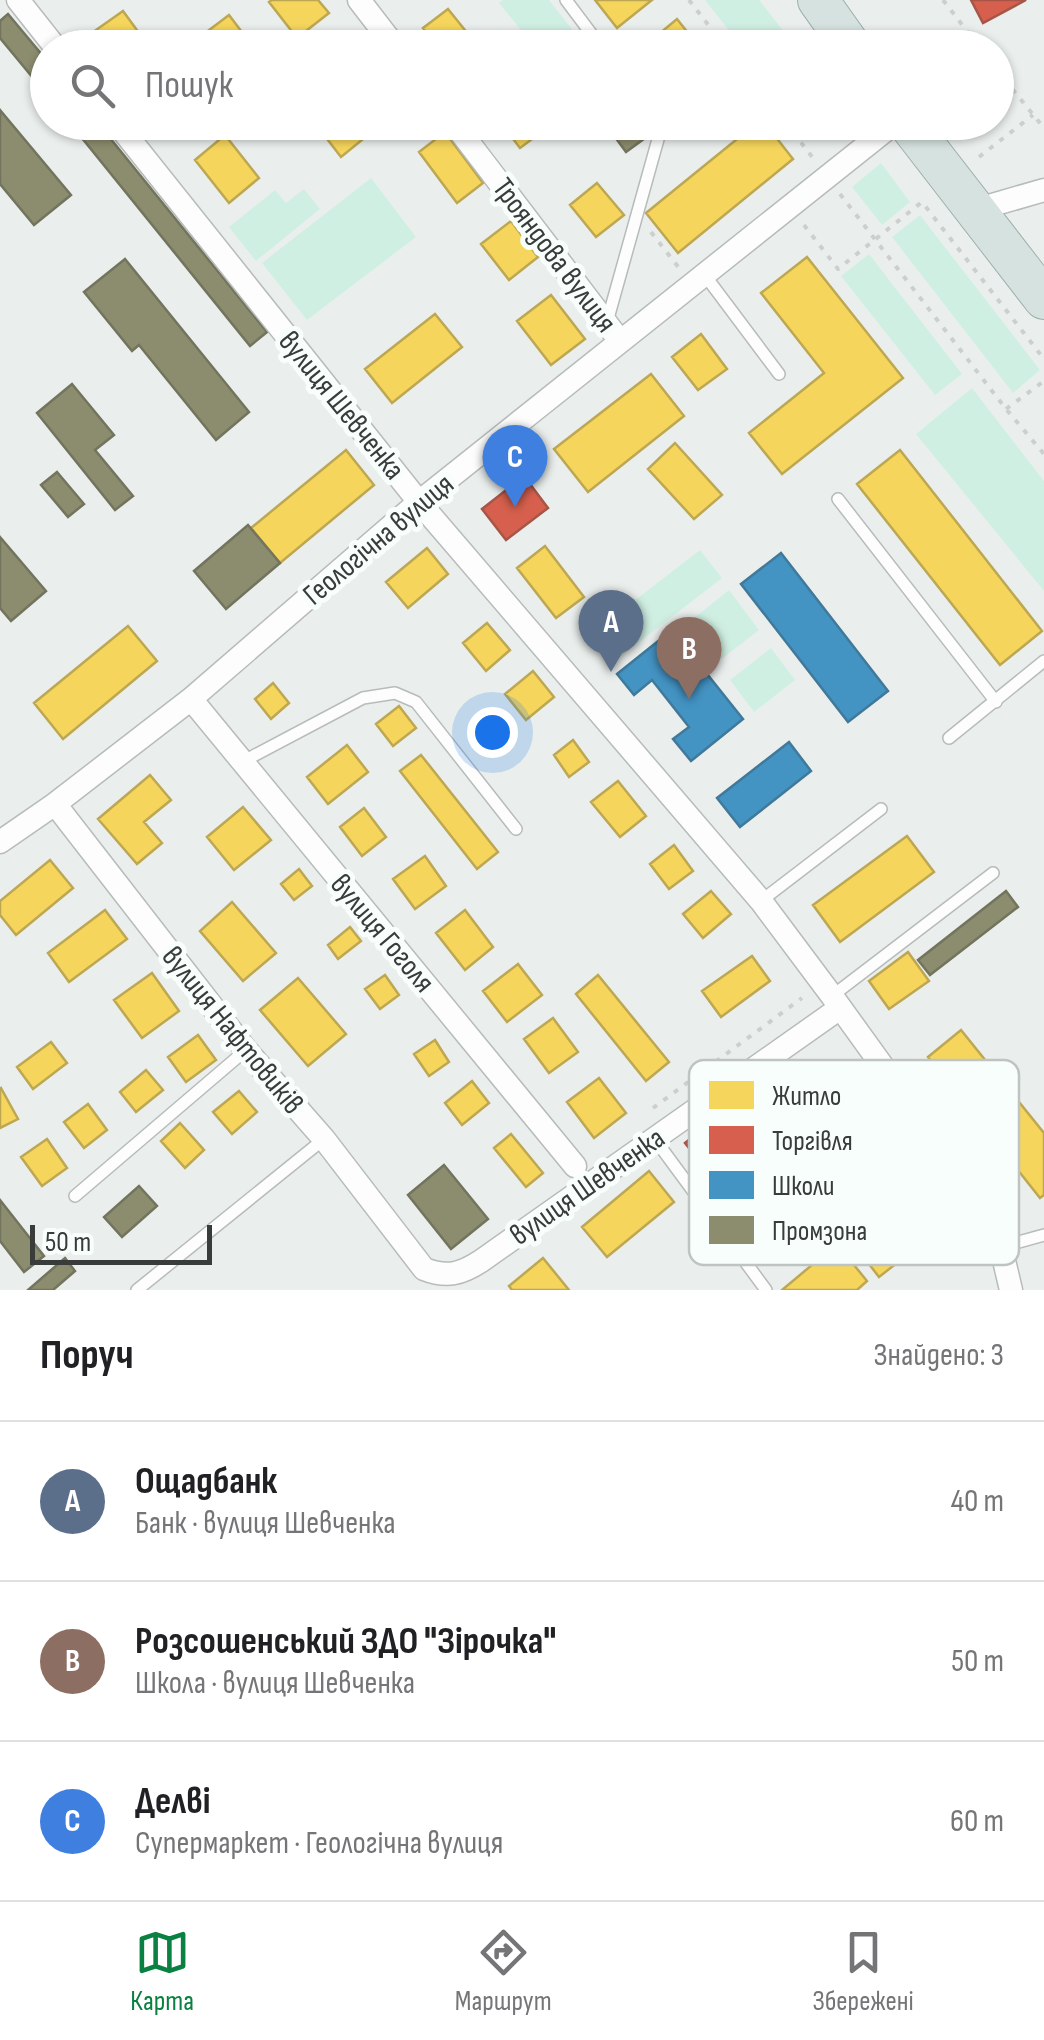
<!DOCTYPE html>
<html lang="uk">
<head>
<meta charset="utf-8">
<style>
	body { margin:0; font-family:"Sofia Sans Condensed",sans-serif; background:#f2f2f2; color:#202124 }
	.scale { position:absolute; left:30px; bottom:25px; width:182px; box-sizing:border-box; padding-left:10px; border:5px solid #383c3a; border-top:0; font-size:28px; line-height:35px; white-space:nowrap; color:#383c3a; -webkit-text-stroke:8px #f8fefc; paint-order:stroke }
	.you { position:absolute; left:492px; top:732px; width:35px; height:35px; margin:-25px; border:8px solid #fff; border-radius:50%; background:#1a73e8; box-shadow:0 0 0 15px #1a73e833 }
	.badge { display:grid; place-items:center; width:65px; height:65px; border-radius:50%; background:#0b8043; color:#fff; font-size:32px; font-weight:700 }
	.pin { position:absolute; translate:-50% -82px; filter:drop-shadow(0 2px 5px #0008) }
	.pin::after { content:''; position:absolute; top:52px; width:35px; height:30px; background:inherit; clip-path:polygon(0 0,100% 0,50% 100%) }
	.list { margin:0; padding:0; list-style:none }
	h2 { display:flex; justify-content:space-between; align-items:center; height:130px; margin:0; padding:0 40px; font-size:42px }
	h2 small { font-size:32px; font-weight:400; color:#757577 }
	.list li { display:grid; grid-template-columns:65px 1fr auto; gap:30px; align-items:center; box-sizing:border-box; height:160px; padding:0 40px; border-top:2px solid #e0e0e0 }
	.list b { display:block; font-size:38px; white-space:nowrap }
	.list p { margin:0; font-size:32px; white-space:nowrap; color:#757577 }
	.list em { font-size:32px; font-style:normal; color:#757577 }
	.icon { flex:none; width:55px; height:55px; fill:none; stroke:currentColor; stroke-width:2; stroke-linecap:round; stroke-linejoin:round }
	.map { position:relative; flex:none; width:1044px; height:1290px; overflow:hidden }
	.search { position:absolute; background:#fff; box-shadow:0 2px 8px #0004; left:30px; right:30px; top:30px; height:110px; display:flex; align-items:center; gap:25px; box-sizing:border-box; padding:0 35px; border-radius:55px; color:#757577; font-size:38px }
	.sheet { height:610px; background:#fff }
	nav { display:flex; justify-content:space-around; align-items:center; box-sizing:border-box; height:140px; border-top:2px solid #e0e0e0; background:#fff; font-size:28px; color:#757577 }
	nav a { display:grid; justify-items:center; gap:5px }
	nav .on { color:#0b8043 }
	.map>svg:first-child { display:block }
</style>
</head>
<body>
<div class="map">
<svg width="1044" height="1290" viewBox="0 0 1044 1290">
	<rect width="100%" height="100%" fill="#eaefed"/>
	<path fill="#d0efe3" d="M 503,0 L 549,0 L 586,47 L 535,47 L 499,3 Z
		M 705,0 L 759,0 L 796,47 L 742,47 Z
		M 881,163 L 910,202 L 882,225 L 852,187 Z
		M 371,178 L 416,237 L 307,320 L 262,263 Z
		M 304,189 L 320,209 L 256,261 L 229,227 L 275,190 L 286,203 Z
		M 920,215 L 1040,370 L 1013,393 L 892,237 Z
		M 869,254 L 962,374 L 935,395 L 841,276 Z
		M 972,388 L 1044,481 L 1044,591 L 916,434 Z
		M 700,550 L 722,578 L 612,663 L 590,635 Z
		M 729,590 L 759,630 L 715,664 L 685,625 Z
		M 771,648 L 795,680 L 754,712 L 730,680 Z"/>
	<path fill="#f6d55c" stroke="#bda752" stroke-width="2.5" d="M 272,0 L 318,0 L 329,13 L 297,38 L 269,2 Z
		M 595,0 L 652,0 L 617,28 Z
		M 448,9 L 473,40 L 463,48 L 438,48 L 423,28 Z
		M 123,11 L 142,37 L 127,48 L 109,48 L 96,30 Z
		M 229,15 L 254,48 L 196,48 L 192,43 Z
		M 677,19 L 700,48 L 642,48 Z
		M 314,122 L 384,122 L 341,157 Z
		M 510,122 L 555,122 L 520,148 L 504,127 Z
		M 758,122 L 764,122 L 793,159 L 678,253 L 646,213 Z
		M 445,132 L 483,183 L 457,203 L 419,152 Z
		M 225,135 L 259,178 L 229,203 L 195,160 Z
		M 597,183 L 624,215 L 596,237 L 570,205 Z
		M 511,221 L 538,257 L 509,280 L 481,244 Z
		M 807,257 L 903,378 L 782,474 L 749,433 L 824,373 L 761,293 Z
		M 551,295 L 585,339 L 551,365 L 517,321 Z
		M 435,314 L 462,347 L 392,403 L 365,369 Z
		M 701,334 L 727,369 L 698,390 L 672,357 Z
		M 651,374 L 684,416 L 588,492 L 554,449 Z
		M 675,443 L 722,495 L 694,519 L 648,469 Z
		M 346,450 L 374,485 L 280,563 L 251,528 Z
		M 900,450 L 1042,631 L 1000,665 L 857,484 Z
		M 545,546 L 584,597 L 556,618 L 517,568 Z
		M 427,548 L 448,574 L 408,608 L 386,582 Z
		M 487,623 L 510,650 L 486,671 L 463,643 Z
		M 128,626 L 157,661 L 63,739 L 34,703 Z
		M 533,671 L 554,697 L 526,720 L 505,694 Z
		M 273,683 L 289,703 L 271,719 L 255,699 Z
		M 399,706 L 416,728 L 393,746 L 376,724 Z
		M 573,740 L 589,762 L 569,777 L 554,755 Z
		M 347,745 L 368,772 L 328,804 L 307,777 Z
		M 421,755 L 498,852 L 477,869 L 400,771 Z
		M 150,775 L 171,800 L 144,822 L 162,843 L 137,864 L 98,819 Z
		M 618,781 L 646,816 L 620,837 L 591,802 Z
		M 243,807 L 271,840 L 234,870 L 207,837 Z
		M 364,808 L 386,837 L 362,856 L 340,827 Z
		M 907,836 L 934,872 L 840,942 L 813,905 Z
		M 674,845 L 693,871 L 669,889 L 650,864 Z
		M 425,856 L 446,886 L 415,909 L 393,879 Z
		M 50,860 L 73,888 L 16,935 L 0,915 L 0,901 Z
		M 299,869 L 312,886 L 294,900 L 281,884 Z
		M 711,891 L 731,914 L 703,938 L 683,914 Z
		M 232,902 L 276,953 L 243,981 L 200,931 Z
		M 105,910 L 127,939 L 69,982 L 48,953 Z
		M 465,910 L 493,947 L 465,970 L 436,933 Z
		M 350,927 L 361,941 L 338,959 L 328,945 Z
		M 908,952 L 929,981 L 889,1009 L 869,981 Z
		M 752,956 L 770,981 L 721,1017 L 702,991 Z
		M 518,964 L 542,995 L 507,1022 L 483,991 Z
		M 152,973 L 179,1011 L 142,1038 L 114,1000 Z
		M 385,975 L 399,995 L 380,1009 L 365,989 Z
		M 598,975 L 669,1062 L 646,1081 L 576,994 Z
		M 298,978 L 346,1034 L 308,1066 L 260,1010 Z
		M 553,1018 L 578,1052 L 549,1073 L 524,1039 Z
		M 961,1030 L 1044,1133 L 1044,1195 L 1040,1198 L 928,1057 Z
		M 198,1035 L 216,1060 L 186,1082 L 168,1057 Z
		M 435,1040 L 449,1062 L 429,1076 L 414,1054 Z
		M 51,1042 L 67,1063 L 33,1089 L 17,1067 Z
		M 146,1070 L 163,1090 L 136,1112 L 120,1092 Z
		M 599,1078 L 626,1113 L 594,1138 L 567,1102 Z
		M 472,1081 L 489,1103 L 462,1125 L 445,1103 Z
		M 1,1088 L 18,1119 L 0,1128 L 0,1089 Z
		M 239,1091 L 257,1112 L 232,1134 L 213,1112 Z
		M 88,1104 L 107,1130 L 84,1148 L 64,1122 Z
		M 180,1123 L 204,1150 L 185,1168 L 161,1141 Z
		M 511,1134 L 543,1173 L 526,1187 L 494,1148 Z
		M 47,1139 L 67,1168 L 42,1186 L 21,1157 Z
		M 649,1171 L 674,1202 L 607,1257 L 582,1227 Z
		M 917,1184 L 948,1223 L 879,1277 L 848,1237 Z
		M 837,1244 L 867,1281 L 857,1290 L 782,1290 Z
		M 543,1258 L 569,1290 L 512,1290 L 509,1286 Z"/>
	<path fill="#d6604d" stroke="#a75547" stroke-width="2.5" d="M 971,0 L 1026,0 L 983,23 Z
		M 524,476 L 548,508 L 506,540 L 482,509 Z
		M 718,1117 L 767,1178 L 733,1205 L 685,1143 Z"/>
	<path fill="#4393c3" stroke="#40799a" stroke-width="2.5" d="M 781,553 L 888,691 L 848,722 L 741,584 Z
		M 672,630 L 743,719 L 691,761 L 673,739 L 689,727 L 652,680 L 634,695 L 617,674 Z
		M 789,742 L 811,771 L 740,827 L 717,798 Z"/>
	<path fill="#8c8c6e" stroke="#73745e" stroke-width="2.5" d="M 8,14 L 48,62 L 48,96 L 0,38 L 0,21 Z
		M 0,110 L 71,195 L 34,225 L 0,184 Z
		M 69,122 L 97,122 L 267,332 L 250,346 Z
		M 604,122 L 637,122 L 648,136 L 626,152 Z
		M 125,259 L 249,412 L 216,440 L 139,345 L 132,351 L 84,292 Z
		M 72,384 L 114,435 L 95,450 L 133,496 L 115,510 L 37,413 Z
		M 57,472 L 84,504 L 68,517 L 41,485 Z
		M 248,525 L 280,563 L 226,609 L 194,571 Z
		M 0,537 L 46,591 L 11,621 L 0,608 Z
		M 1006,891 L 1018,907 L 930,975 L 918,960 Z
		M 444,1165 L 488,1219 L 451,1249 L 408,1195 Z
		M 139,1186 L 157,1206 L 122,1237 L 104,1217 Z
		M 0,1200 L 44,1256 L 24,1272 L 0,1241 Z
		M 65,1258 L 75,1271 L 53,1290 L 28,1290 Z"/>
	<g fill="none" stroke-linecap="round" stroke-linejoin="round">
		<defs>
			<path id="service" d="M 566,0 L 602,48
				M 704,274 L 779,374
				M 607,322 L 662,125 L 661,122
				M 838,499 L 996,702
				M 949,738 L 1044,661
				M 242,762 L 363,698 L 395,693 L 416,702 L 516,829
				M 761,901 L 881,809
				M 832,996 L 993,873
				M 654,1138 L 766,1290
				M 75,1196 L 246,1050
				M 1001,1247 L 1044,1235
				M 137,1290 L 324,1139"/>
			<path id="minor" d="M 18,0 L 56,48
				M 359,0 L 396,48
				M 116,122 L 419,502 L 761,901 L 832,996 L 979,1200 L 999,1239 L 1011,1290
				M 453,122 L 620,341
				M 975,210 L 1044,190
				M 191,699 L 575,1166
				M 55,804 L 246,1050 L 324,1139 L 424,1269 C 447,1278 461,1274 481,1261 L 840,1008
				M 0,842 L 55,804 L 191,699 L 419,502 L 896,122"/>
			<path id="trunk" d="M 818,0 L 852,48
				M 907,122 L 1044,299"/>
		</defs>
		<use href="#service" stroke="#b7bbb9" stroke-width="14"/>
		<use href="#minor" stroke="#b7bbb9" stroke-width="25"/>
		<use href="#trunk" stroke="#9fb0aa" stroke-width="42"/>
		<path stroke="#cdcfce" stroke-width="4" stroke-dasharray="5 8" stroke-linecap="butt" d="M 689,0 L 726,48
			M 943,0 L 980,48
			M 996,69 L 1044,128
			M 785,122 L 813,158
			M 979,157 L 1033,115
			M 840,194 L 1006,409 L 1044,454
			M 804,225 L 838,269 L 922,202 L 1044,359
			M 651,232 L 679,268
			M 1006,409 L 1044,381
			M 653,1108 L 802,998"/>
		<use href="#service" stroke="#fcfdfc" stroke-width="11"/>
		<use href="#minor" stroke="#fcfdfc" stroke-width="22"/>
		<use href="#trunk" stroke="#d6e2df" stroke-width="40"/>
	</g>
	<g text-anchor="middle" stroke-width="10" stroke-linejoin="round" paint-order="stroke">
		<g font-size="30" fill="#383c3a" stroke="#f8fefc">
			<text transform="translate(555 255) rotate(53)" y="10">Трояндова вулиця</text>
			<text transform="translate(342 405) rotate(51)" y="10">вулиця Шевченка</text>
			<text transform="translate(378 539) rotate(-40)" y="10">Геологічна вулиця</text>
			<text transform="translate(383 933) rotate(50)" y="10">вулиця Гоголя</text>
			<text transform="translate(233 1030) rotate(51)" y="10">вулиця Нафтовиків</text>
			<text transform="translate(587 1186) rotate(-35)" y="10">вулиця Шевченка</text>
		</g>
	</g>
	<rect x="689" y="1060" width="330" height="205" rx="15" fill="#f8fefc" stroke="#bec4c2" stroke-width="2.5"/>
	<rect x="709" y="1081" width="45" height="28" fill="#f6d55c"/>
	<rect x="709" y="1126" width="45" height="28" fill="#d6604d"/>
	<rect x="709" y="1171" width="45" height="28" fill="#4393c3"/>
	<rect x="709" y="1216" width="45" height="28" fill="#8c8c6e"/>
	<g font-size="28" fill="#383c3a">
		<text x="772" y="1105">Житло</text>
		<text x="772" y="1150">Торгівля</text>
		<text x="772" y="1195">Школи</text>
		<text x="772" y="1240">Промзона</text>
	</g>
</svg>
<div class="scale">50 m</div>
<div class="you"></div>
<div class="pin badge" style="left:611px;top:672px;background:#5c6f8a">A</div>
<div class="pin badge" style="left:689px;top:699px;background:#8d6e63">B</div>
<div class="pin badge" style="left:515px;top:507px;background:#3f7fe0">C</div>
<div class="search"><svg class="icon" aria-label="search" viewBox="0 0 24 24"><circle cx="10" cy="10" r="6"/><path d="M15 15l6 6"/></svg>Пошук</div>
</div>
<section class="sheet">
<h2>Поруч<small>Знайдено: 3</small></h2>
<ul class="list">
<li><span class="badge" style="background:#5c6f8a">A</span><div><b>Ощадбанк</b><p>Банк · вулиця Шевченка</p></div><em>40 m</em></li>
<li><span class="badge" style="background:#8d6e63">B</span><div><b>Розсошенський ЗДО &quot;Зірочка&quot;</b><p>Школа · вулиця Шевченка</p></div><em>50 m</em></li>
<li><span class="badge" style="background:#3f7fe0">C</span><div><b>Делві</b><p>Супермаркет · Геологічна вулиця</p></div><em>60 m</em></li>
</ul>
</section>
<nav>
<a class="on"><svg class="icon" aria-label="map" viewBox="0 0 24 24"><path d="M3 6l6-2 6 2 6-2v14l-6 2-6-2-6 2zM9 4v14M15 6v14"/></svg>Карта</a>
<a><svg class="icon" aria-label="directions" viewBox="0 0 24 24"><path d="M12 3l9 9-9 9-9-9zM9 14v-3h6M13 9l2 2-2 2"/></svg>Маршрут</a>
<a><svg class="icon" aria-label="saved" viewBox="0 0 24 24"><path d="M7 4h10v16l-5-4-5 4z"/></svg>Збережені</a>
</nav>
</body>
</html>
